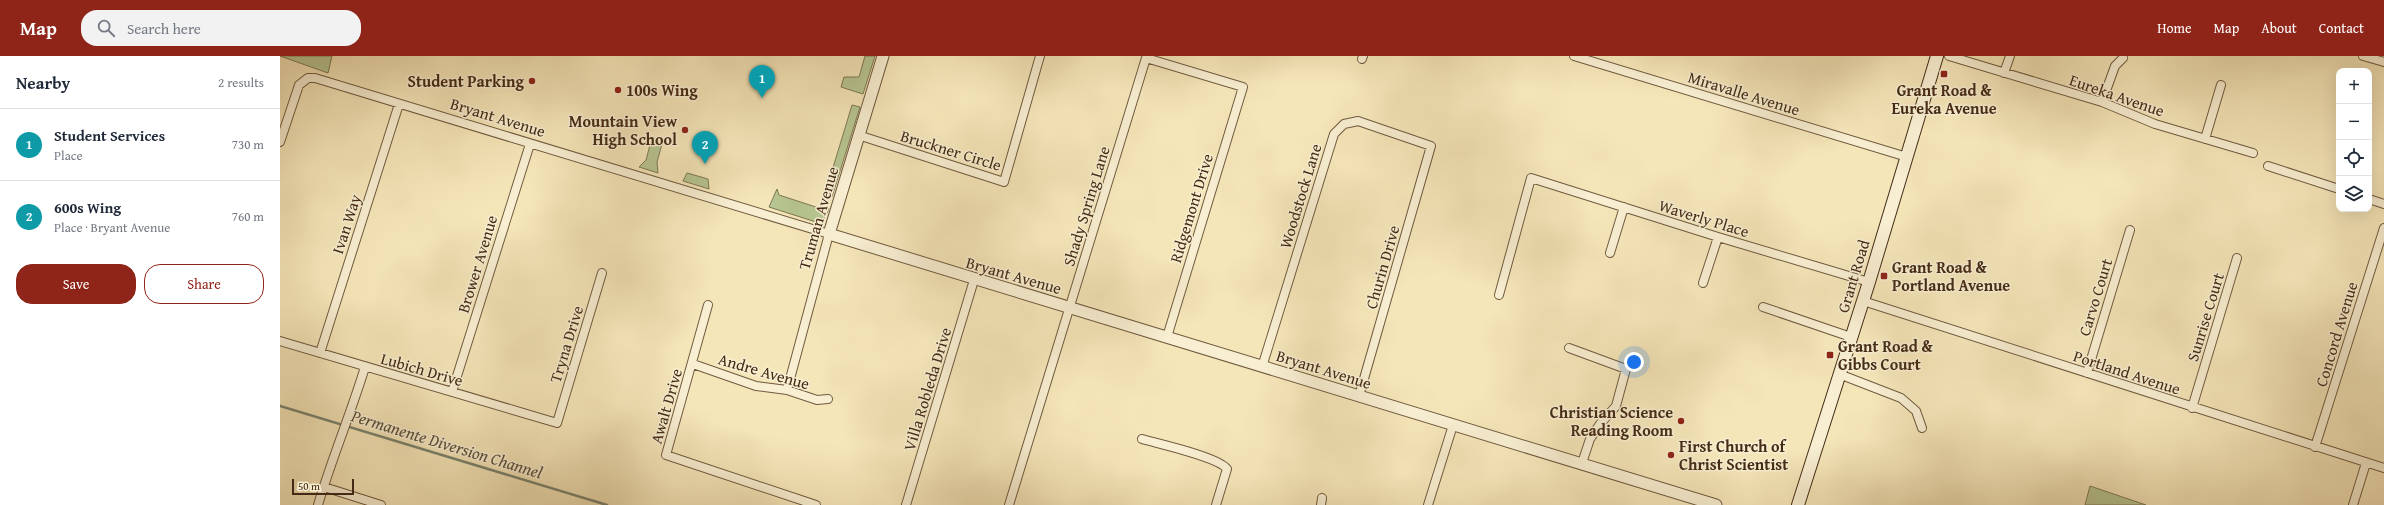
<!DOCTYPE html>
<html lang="en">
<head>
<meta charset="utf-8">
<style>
	body { margin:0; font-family:"Gentium Book Plus",serif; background:#f2f2f3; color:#1f2937 }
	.controls { position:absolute; right:12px; top:12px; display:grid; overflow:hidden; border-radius:8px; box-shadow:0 4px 16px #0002 }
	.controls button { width:36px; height:36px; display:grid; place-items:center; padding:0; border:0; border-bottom:1px solid #e0e1e3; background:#fff; color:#1f2937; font:20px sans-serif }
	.scale { position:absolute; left:12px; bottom:10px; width:62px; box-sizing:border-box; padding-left:4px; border:2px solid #452b16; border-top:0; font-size:11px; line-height:14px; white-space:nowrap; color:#452b16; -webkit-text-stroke:3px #f8efd2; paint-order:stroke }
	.you { position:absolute; left:1354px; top:306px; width:14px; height:14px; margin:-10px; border:3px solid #fff; border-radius:50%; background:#1a73e8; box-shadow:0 0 0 6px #1a73e833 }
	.badge { display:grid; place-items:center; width:26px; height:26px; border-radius:50%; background:#8f2418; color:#fff; font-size:13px; font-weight:700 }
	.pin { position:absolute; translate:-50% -33px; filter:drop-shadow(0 1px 2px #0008) }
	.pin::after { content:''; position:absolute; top:21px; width:14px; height:12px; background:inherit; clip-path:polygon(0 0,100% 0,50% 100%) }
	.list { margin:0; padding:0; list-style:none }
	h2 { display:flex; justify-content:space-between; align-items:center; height:52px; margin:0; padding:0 16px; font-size:17px }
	h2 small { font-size:13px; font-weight:400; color:#747a83 }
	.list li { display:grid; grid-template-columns:26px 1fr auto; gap:12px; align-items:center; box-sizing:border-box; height:72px; padding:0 16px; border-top:1px solid #e0e1e3 }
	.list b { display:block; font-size:15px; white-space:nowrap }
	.list p { margin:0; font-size:13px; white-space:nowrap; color:#747a83 }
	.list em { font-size:13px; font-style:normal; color:#747a83 }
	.actions { display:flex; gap:8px; padding:12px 16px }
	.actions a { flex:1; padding:9px 0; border:1px solid #8f2418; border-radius:16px; text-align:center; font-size:14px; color:#8f2418 }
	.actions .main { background:#8f2418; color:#fff }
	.icon { flex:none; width:22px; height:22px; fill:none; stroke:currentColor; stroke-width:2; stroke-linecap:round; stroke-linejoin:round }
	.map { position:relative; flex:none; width:2104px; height:449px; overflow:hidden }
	header { display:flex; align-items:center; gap:24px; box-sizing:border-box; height:56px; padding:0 20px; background:#8f2418; color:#fff }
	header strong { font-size:19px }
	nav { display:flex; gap:22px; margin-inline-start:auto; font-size:14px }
	.search { width:280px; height:36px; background:#f2f2f3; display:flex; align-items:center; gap:10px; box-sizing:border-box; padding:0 14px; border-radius:16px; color:#747a83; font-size:15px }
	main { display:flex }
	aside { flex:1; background:#fff }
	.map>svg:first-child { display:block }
</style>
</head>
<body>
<header>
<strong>Map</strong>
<div class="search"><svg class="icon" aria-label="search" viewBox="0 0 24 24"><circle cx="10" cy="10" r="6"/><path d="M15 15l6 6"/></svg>Search here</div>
<nav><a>Home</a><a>Map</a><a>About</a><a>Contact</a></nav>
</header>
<main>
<aside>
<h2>Nearby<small>2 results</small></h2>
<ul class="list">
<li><span class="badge" style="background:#0f9aa8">1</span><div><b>Student Services</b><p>Place</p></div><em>730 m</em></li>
<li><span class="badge" style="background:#0f9aa8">2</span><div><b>600s Wing</b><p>Place · Bryant Avenue</p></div><em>760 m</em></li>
</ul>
<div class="actions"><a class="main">Save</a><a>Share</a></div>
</aside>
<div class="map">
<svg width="2104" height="449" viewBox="0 0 2104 449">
	<rect width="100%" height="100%" fill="#f5e6b9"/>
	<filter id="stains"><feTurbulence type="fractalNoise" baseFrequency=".005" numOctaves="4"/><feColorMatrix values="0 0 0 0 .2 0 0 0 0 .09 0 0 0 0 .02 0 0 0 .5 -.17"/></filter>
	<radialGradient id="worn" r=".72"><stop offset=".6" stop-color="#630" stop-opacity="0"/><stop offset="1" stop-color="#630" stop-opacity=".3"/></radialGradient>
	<path fill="#b7c692" stroke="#7e7854" d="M 0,0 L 52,0 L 48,17 Z
		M 585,0 L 595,0 L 583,38 L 561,31 L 564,21 L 579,21 Z
		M 572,49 L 580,51 L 552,141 L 545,138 Z
		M 371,85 L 382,88 L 377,106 L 378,117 L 359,111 L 366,104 Z
		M 407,117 L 428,123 L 429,133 L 403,125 Z
		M 497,133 L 499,139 L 539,152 L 540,149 L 549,152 C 546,160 545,164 536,166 L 489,151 Z
		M 1810,430 L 1866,449 L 1805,449 Z"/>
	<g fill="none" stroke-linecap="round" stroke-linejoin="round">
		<path stroke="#7a8470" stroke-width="2.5" d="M 0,350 L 327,449"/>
		<defs>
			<path id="minor" d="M 1294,0 L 1627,101
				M 1669,0 L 1822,46 L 1875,68 L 1973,97
				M 2083,0 L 2104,6
				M 1082,3 L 1083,0
				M 1724,17 L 1730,0
				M 1822,46 L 1835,10 L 1843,2
				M 578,79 L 724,126 L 760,0
				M 1925,83 L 1941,29
				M 0,86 L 19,29 L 28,22 L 35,22 L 549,178 L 507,334
				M 1988,110 L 2059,133
				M 2089,143 L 2104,148
				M 1330,197 L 1344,151
				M 1423,227 L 1438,181
				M 1219,239 L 1251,122 L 1438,181 L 1589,226
				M 1583,245 L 2104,412
				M 428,249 L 386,399 L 536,449
				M 1483,251 L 1571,281
				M 0,285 L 277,367 L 322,217
				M 1289,292 L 1346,313 L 1336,350 L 1320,368 L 1310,383 L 1302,407
				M 40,297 L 119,48
				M 413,308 L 476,330 L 507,334 L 537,344 L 548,343
				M 982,311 L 1054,78 L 1064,68 L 1078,65 L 1151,90 L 1079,340
				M 1807,317 L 1850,174
				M 1559,318 L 1621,342 L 1636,355 L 1642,372
				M 172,336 L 250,88
				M 1912,352 L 1957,202
				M 862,383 C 879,388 939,401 947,413 L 936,449
				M 2035,391 L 2104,172
				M 44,431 L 101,449
				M 38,449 C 52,402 71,357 85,311
				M 626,449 L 694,224
				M 729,449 L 866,2 L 963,31 L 887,281
				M 1041,449 L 1042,442
				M 1148,449 L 1173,369
				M 2073,449 L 2086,407"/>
			<path id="tertiary" d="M 603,0 L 549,178 L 1436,449"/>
			<path id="secondary" d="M 1518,449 L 1589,226 L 1657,0"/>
		</defs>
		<use href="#minor" stroke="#715a3f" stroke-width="10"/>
		<use href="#tertiary" stroke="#715a3f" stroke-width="13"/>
		<use href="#secondary" stroke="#452b16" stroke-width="14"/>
		<use href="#minor" stroke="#f8efd2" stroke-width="8"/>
		<use href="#tertiary" stroke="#f8efd2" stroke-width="11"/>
		<use href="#secondary" stroke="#f8efd2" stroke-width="12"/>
	</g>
	<g fill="#8f2418" stroke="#f8efd2" stroke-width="1.5">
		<rect x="1660" y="14" width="8" height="8" rx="2"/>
		<circle cx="252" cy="25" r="4"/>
		<circle cx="338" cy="34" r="4"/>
		<circle cx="405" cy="74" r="4"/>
		<rect x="1600" y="216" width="8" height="8" rx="2"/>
		<rect x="1546" y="295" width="8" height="8" rx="2"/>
		<circle cx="1401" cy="365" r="4"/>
		<circle cx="1391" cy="399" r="4"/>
	</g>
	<g text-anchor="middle" stroke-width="3" stroke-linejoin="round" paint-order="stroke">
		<g font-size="16" font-weight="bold" fill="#452b16" stroke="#f8efd2" text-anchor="start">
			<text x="244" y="31" text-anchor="end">Student Parking</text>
			<text x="346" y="40">100s Wing</text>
			<text x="1664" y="40" text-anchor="middle">Grant Road &amp;<tspan x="1664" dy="18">Eureka Avenue</tspan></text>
			<text x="397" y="71" text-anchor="end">Mountain View<tspan x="397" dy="18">High School</tspan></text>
			<text x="1612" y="217">Grant Road &amp;<tspan x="1612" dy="18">Portland Avenue</tspan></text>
			<text x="1558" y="296">Grant Road &amp;<tspan x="1558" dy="18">Gibbs Court</tspan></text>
			<text x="1393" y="362" text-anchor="end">Christian Science<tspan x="1393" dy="18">Reading Room</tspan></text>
			<text x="1399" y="396">First Church of<tspan x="1399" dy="18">Christ Scientist</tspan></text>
		</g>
		<g font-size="16" fill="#452b16" stroke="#f8efd2">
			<text transform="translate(1464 37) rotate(17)" y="6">Miravalle Avenue</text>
			<text transform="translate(1837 39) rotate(19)" y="6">Eureka Avenue</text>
			<text transform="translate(218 61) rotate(17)" y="6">Bryant Avenue</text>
			<text transform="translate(671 94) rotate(17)" y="6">Bruckner Circle</text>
			<text transform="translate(1020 140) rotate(-73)" y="6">Woodstock Lane</text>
			<text transform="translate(806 150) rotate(-73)" y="6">Shady Spring Lane</text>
			<text transform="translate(911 152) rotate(-73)" y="6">Ridgemont Drive</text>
			<text transform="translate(538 162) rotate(-74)" y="6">Truman Avenue</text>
			<text transform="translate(1424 162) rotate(17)" y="6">Waverly Place</text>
			<text transform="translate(66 168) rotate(-72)" y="6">Ivan Way</text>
			<text transform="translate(197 208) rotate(-73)" y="6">Brower Avenue</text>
			<text transform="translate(1102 211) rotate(-74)" y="6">Churin Drive</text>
			<text transform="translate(734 219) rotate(16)" y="6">Bryant Avenue</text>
			<text transform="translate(1573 220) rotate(-73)" y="6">Grant Road</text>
			<text transform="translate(1815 241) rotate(-73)" y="6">Carvo Court</text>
			<text transform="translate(1925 261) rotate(-73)" y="6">Sunrise Court</text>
			<text transform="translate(2056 278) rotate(-73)" y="6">Concord Avenue</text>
			<text transform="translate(286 288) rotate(-73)" y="6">Tryna Drive</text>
			<text transform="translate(142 313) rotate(16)" y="6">Lubich Drive</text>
			<text transform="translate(1044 313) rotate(17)" y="6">Bryant Avenue</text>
			<text transform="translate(484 315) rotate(16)" y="6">Andre Avenue</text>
			<text transform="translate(1847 316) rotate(18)" y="6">Portland Avenue</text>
			<text transform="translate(647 333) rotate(-73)" y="6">Villa Robleda Drive</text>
			<text transform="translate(386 350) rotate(-74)" y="6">Awalt Drive</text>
		</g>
		<g font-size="17" font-style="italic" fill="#5b503c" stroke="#f8efd2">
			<text transform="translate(167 388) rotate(17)" y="6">Permanente Diversion Channel</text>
		</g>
	</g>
	<rect width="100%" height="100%" filter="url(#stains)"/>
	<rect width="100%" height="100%" fill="url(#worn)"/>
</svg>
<div class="controls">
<button>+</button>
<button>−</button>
<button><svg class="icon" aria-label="locate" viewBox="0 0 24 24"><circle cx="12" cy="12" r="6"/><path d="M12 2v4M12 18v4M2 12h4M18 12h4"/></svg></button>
<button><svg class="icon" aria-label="layers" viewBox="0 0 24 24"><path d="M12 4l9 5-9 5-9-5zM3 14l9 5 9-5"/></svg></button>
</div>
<div class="scale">50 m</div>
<div class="you"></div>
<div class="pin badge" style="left:482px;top:42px;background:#0f9aa8">1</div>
<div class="pin badge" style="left:425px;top:108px;background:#0f9aa8">2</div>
</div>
</main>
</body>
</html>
